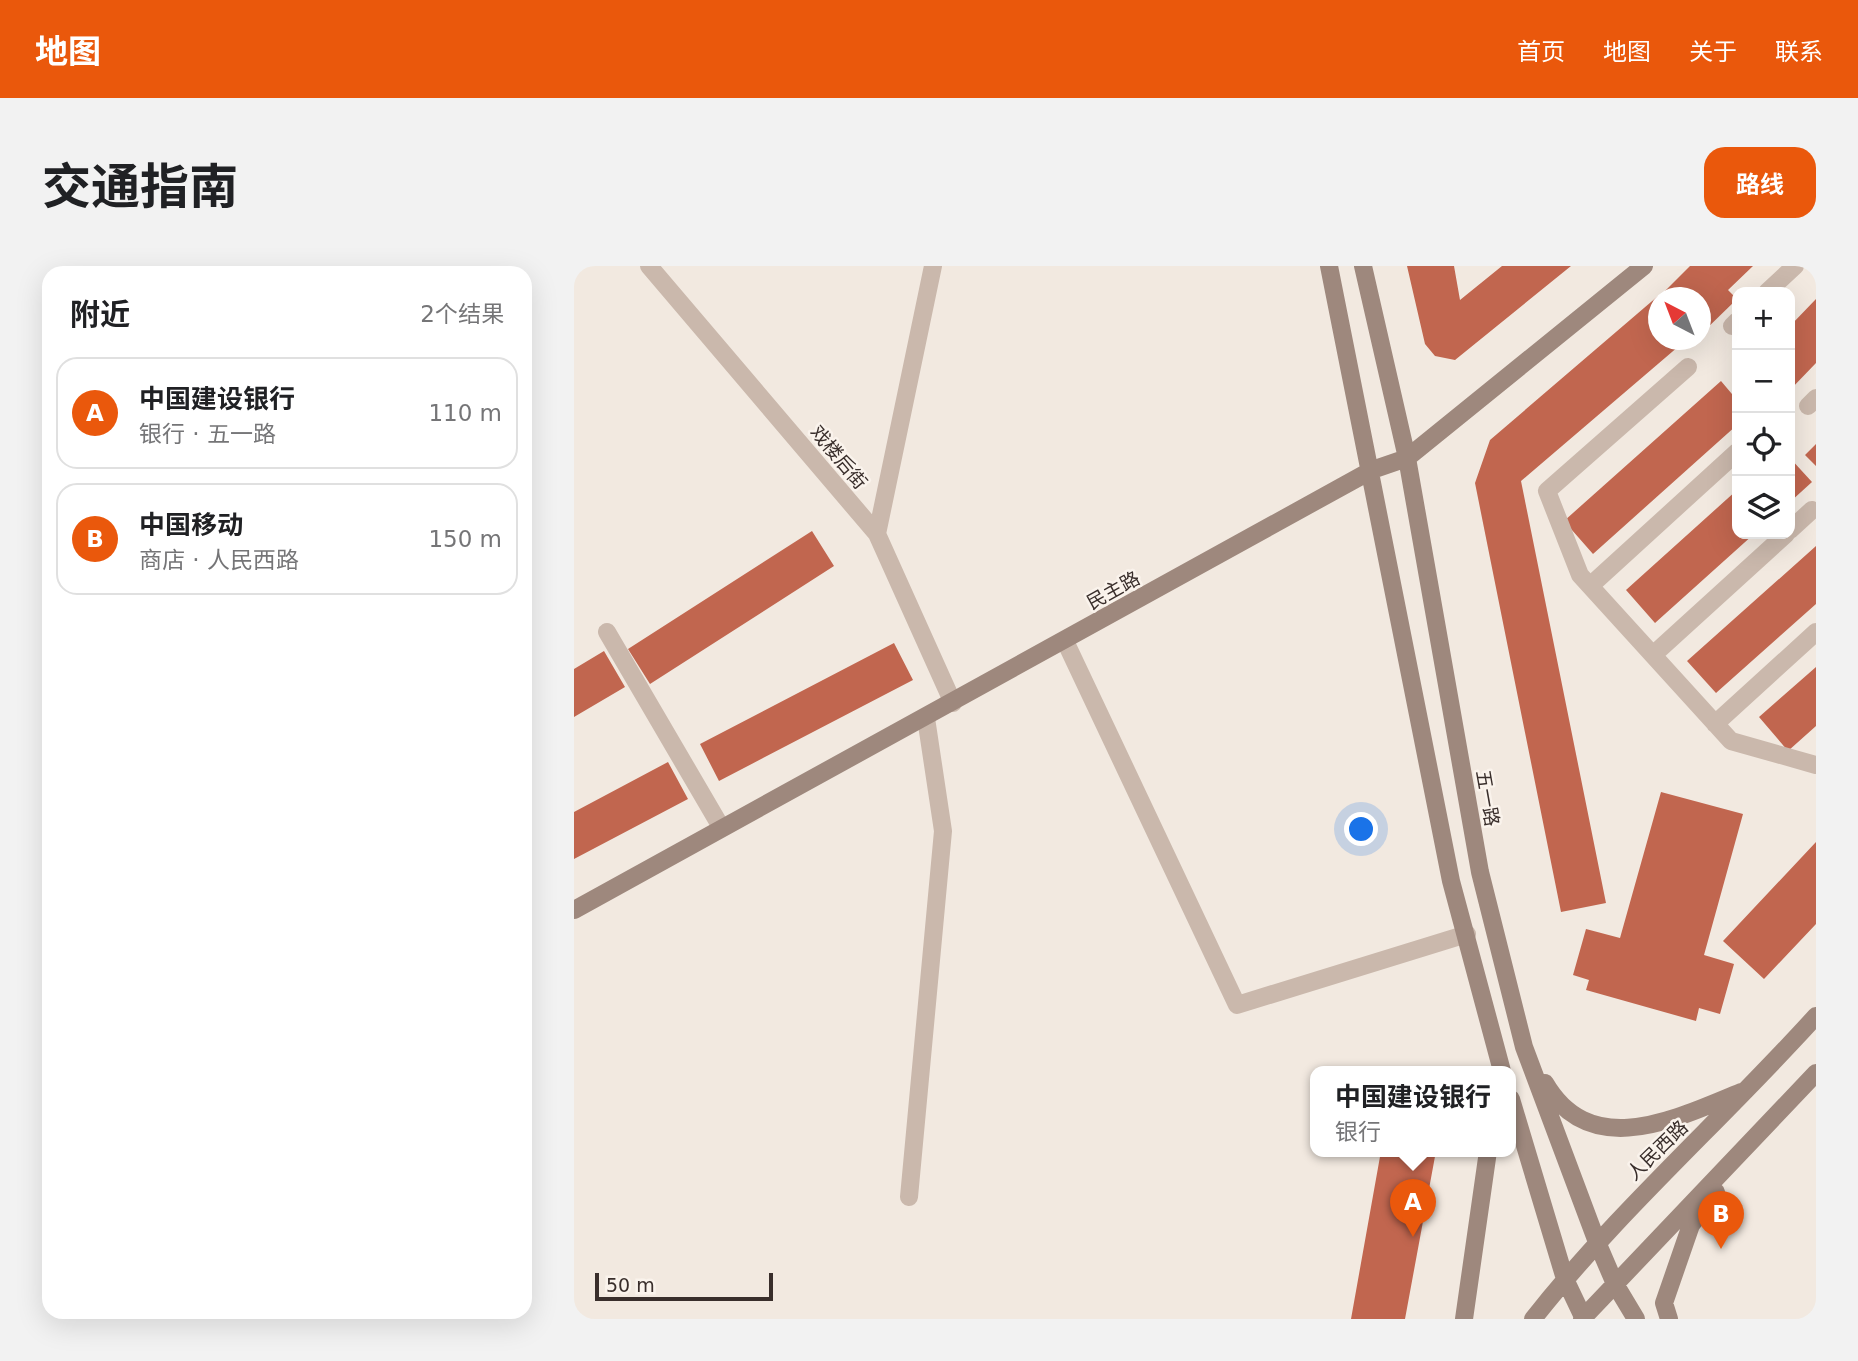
<!DOCTYPE html>
<html lang="zh">
<head>
<meta charset="utf-8">
<style>
	body { margin:0; font-family:"DejaVu Sans","Noto Sans SC",sans-serif; background:#f2f2f2; color:#202124 }
	.controls { position:absolute; right:21px; top:21px; display:grid; overflow:hidden; border-radius:14px; box-shadow:0 7px 28px #0002 }
	.controls button { width:63px; height:63px; display:grid; place-items:center; padding:0; border:0; border-bottom:2px solid #e0e0e0; background:#fff; color:#202124; font:35px sans-serif }
	.compass { position:absolute; left:1074px; top:21px; width:63px; height:63px; border-radius:50%; background:#fff; box-shadow:0 7px 28px #0002; rotate:318deg }
	.scale { position:absolute; left:21px; bottom:18px; width:178px; box-sizing:border-box; padding-left:7px; border:4px solid #392e2b; border-top:0; font-size:19px; line-height:24px; white-space:nowrap; color:#392e2b; -webkit-text-stroke:5px #faf3ec; paint-order:stroke }
	.you { position:absolute; left:788px; top:564px; width:24px; height:24px; margin:-18px; border:5px solid #fff; border-radius:50%; background:#1a73e8; box-shadow:0 0 0 10px #1a73e833 }
	.badge { display:grid; place-items:center; width:46px; height:46px; border-radius:50%; background:#ea580c; color:#fff; font-size:23px; font-weight:700 }
	.pin { position:absolute; translate:-50% -58px; filter:drop-shadow(0 2px 4px #0008) }
	.pin::after { content:''; position:absolute; top:37px; width:24px; height:21px; background:inherit; clip-path:polygon(0 0,100% 0,50% 100%) }
	.popup { position:absolute; left:736px; top:800px; width:206px; height:91px; box-sizing:border-box; display:grid; place-content:center; border-radius:14px; background:#fff; filter:drop-shadow(0 2px 5px #0005); font-size:23px; white-space:nowrap; color:#757577 }
	.popup b { font-size:26px; color:#202124 }
	.popup::after { content:''; position:absolute; left:50%; top:100%; margin-left:-14px; border:14px solid transparent; border-top-color:#fff }
	.list { margin:0; padding:0; list-style:none }
	h2 { display:flex; justify-content:space-between; align-items:center; height:91px; margin:0; padding:0 28px; font-size:30px }
	h2 small { font-size:23px; font-weight:400; color:#757577 }
	.list li { display:grid; grid-template-columns:46px 1fr auto; gap:21px; align-items:center; box-sizing:border-box; height:112px; margin:0 14px 14px; padding:0 14px; border:2px solid #e0e0e0; border-radius:21px }
	.list b { display:block; font-size:26px; white-space:nowrap }
	.list p { margin:0; font-size:23px; white-space:nowrap; color:#757577 }
	.list em { font-size:23px; font-style:normal; color:#757577 }
	.icon { flex:none; width:38px; height:38px; fill:none; stroke:currentColor; stroke-width:2; stroke-linecap:round; stroke-linejoin:round }
	.map { position:relative; flex:none; width:1242px; height:1053px; overflow:hidden; border-radius:21px }
	header { display:flex; align-items:center; gap:42px; box-sizing:border-box; height:98px; padding:0 35px; background:#ea580c; color:#fff }
	header strong { font-size:33px }
	nav { display:flex; gap:38px; margin-inline-start:auto; font-size:24px }
	.intro { display:flex; align-items:center; justify-content:space-between; box-sizing:border-box; height:168px; padding:0 42px }
	h1 { margin:0; font-size:49px }
	.button { padding:18px 32px; border-radius:21px; background:#ea580c; color:#fff; font-size:24px; font-weight:700 }
	main { display:flex; gap:42px; padding:0 42px }
	aside { flex:1; background:#fff; border-radius:21px; box-shadow:0 7px 28px #0002 }
	.map>svg:first-child { display:block }
</style>
</head>
<body>
<header>
<strong>地图</strong>
<nav><a>首页</a><a>地图</a><a>关于</a><a>联系</a></nav>
</header>
<div class="intro"><h1>交通指南</h1><a class="button">路线</a></div>
<main>
<aside>
<h2>附近<small>2个结果</small></h2>
<ul class="list">
<li><span class="badge">A</span><div><b>中国建设银行</b><p>银行 · 五一路</p></div><em>110 m</em></li>
<li><span class="badge">B</span><div><b>中国移动</b><p>商店 · 人民西路</p></div><em>150 m</em></li>
</ul>
</aside>
<div class="map">
<svg width="1242" height="1053" viewBox="0 0 1242 1053">
	<rect width="100%" height="100%" fill="#f2e9e0"/>
	<path fill="#c1664f" d="M 833,0 L 880,0 L 886,34 L 928,0 L 997,0 L 881,94 L 861,90 L 851,78 Z
		M 1116,0 L 1179,0 L 1154,24 L 1163,33 L 1126,69 L 1126,32 L 1093,32 L 1089,27 Z
		M 1084,30 L 1084,74 L 1112,74 L 947,215 L 1032,637 L 987,646 L 901,217 L 916,174 Z
		M 1242,33 L 1242,97 L 1216,124 L 1216,60 Z
		M 1147,115 L 1163,134 L 1163,159 L 1019,288 L 990,255 Z
		M 1242,178 L 1242,200 L 1231,189 Z
		M 1216,192 L 1238,216 L 1216,236 Z
		M 1163,224 L 1163,268 L 1180,268 L 1081,357 L 1052,324 Z
		M 238,265 L 260,300 L 76,418 L 54,383 Z
		M 1242,280 L 1242,338 L 1142,427 L 1113,395 Z
		M 320,377 L 339,414 L 145,515 L 126,478 Z
		M 30,385 L 51,421 L 0,451 L 0,403 Z
		M 1242,401 L 1242,460 L 1214,485 L 1185,451 Z
		M 94,496 L 114,533 L 0,593 L 0,546 Z
		M 1087,526 L 1169,548 L 1130,689 L 1160,698 L 1146,748 L 1125,742 L 1122,755 L 1012,724 L 1015,714 L 999,709 L 1012,663 L 1046,672 Z
		M 1242,576 L 1242,658 L 1190,713 L 1149,675 Z
		M 807,885 L 862,885 L 831,1053 L 777,1053 Z"/>
	<g fill="none" stroke-linecap="round" stroke-linejoin="round">
		<path stroke="#cab8ac" stroke-width="18" d="M 75,0 L 303,268 L 379,437
			M 1193,26 L 1221,0
			M 1158,60 L 1163,55
			M 1114,101 L 973,225 L 1006,309 L 1157,475 L 1242,499
			M 1234,140 L 1242,132
			M 1216,264 L 1238,244
			M 303,268 L 359,0
			M 1016,320 L 1163,186
			M 33,366 L 147,561
			M 491,375 L 663,739 L 893,668
			M 1079,389 L 1212,268
			M 1141,458 L 1242,366
			M 335,931 L 369,565 L 352,452"/>
		<path stroke="#9e887d" stroke-width="18" d="M 755,0 L 877,615 L 928,805
			M 789,0 L 833,192 L 906,606 L 950,781 L 1023,976 L 1041,1018 L 1062,1053
			M 0,644 L 798,204 L 833,192 L 1070,0
			M 971,817 C 1017,896 1103,852 1167,826
			M 937,833 L 991,1013 L 1010,1053
			M 890,1053 L 914,885
			M 959,1053 C 1045,944 1149,853 1242,750
			M 1008,1053 L 1242,807
			M 1095,1053 L 1090,1037 L 1117,959 L 1142,926"/>
	</g>
	<g text-anchor="middle" stroke-width="5" stroke-linejoin="round" paint-order="stroke">
		<g font-size="19" fill="#392e2b" stroke="#faf3ec">
			<text transform="translate(265 191) rotate(50)" y="7">戏楼后街</text>
			<text transform="translate(539 324) rotate(-29)" y="7">民主路</text>
			<text transform="translate(914 532) rotate(80)" y="7">五一路</text>
			<text transform="translate(1083 884) rotate(-44)" y="7">人民西路</text>
		</g>
	</g>
</svg>
<div class="controls">
<button>+</button>
<button>−</button>
<button><svg class="icon" aria-label="locate" viewBox="0 0 24 24"><circle cx="12" cy="12" r="6"/><path d="M12 2v4M12 18v4M2 12h4M18 12h4"/></svg></button>
<button><svg class="icon" aria-label="layers" viewBox="0 0 24 24"><path d="M12 4l9 5-9 5-9-5zM3 14l9 5 9-5"/></svg></button>
</div>
<svg class="compass" viewBox="-18 -18 36 36"><path d="M0-13l5 13h-10z" fill="#e53935"/><path d="M0 13l5-13h-10z" fill="#757577"/></svg>
<div class="scale">50 m</div>
<div class="you"></div>
<div class="pin badge" style="left:839px;top:971px">A</div>
<div class="popup"><b>中国建设银行</b>银行</div>
<div class="pin badge" style="left:1147px;top:983px">B</div>
</div>
</main>
</body>
</html>
